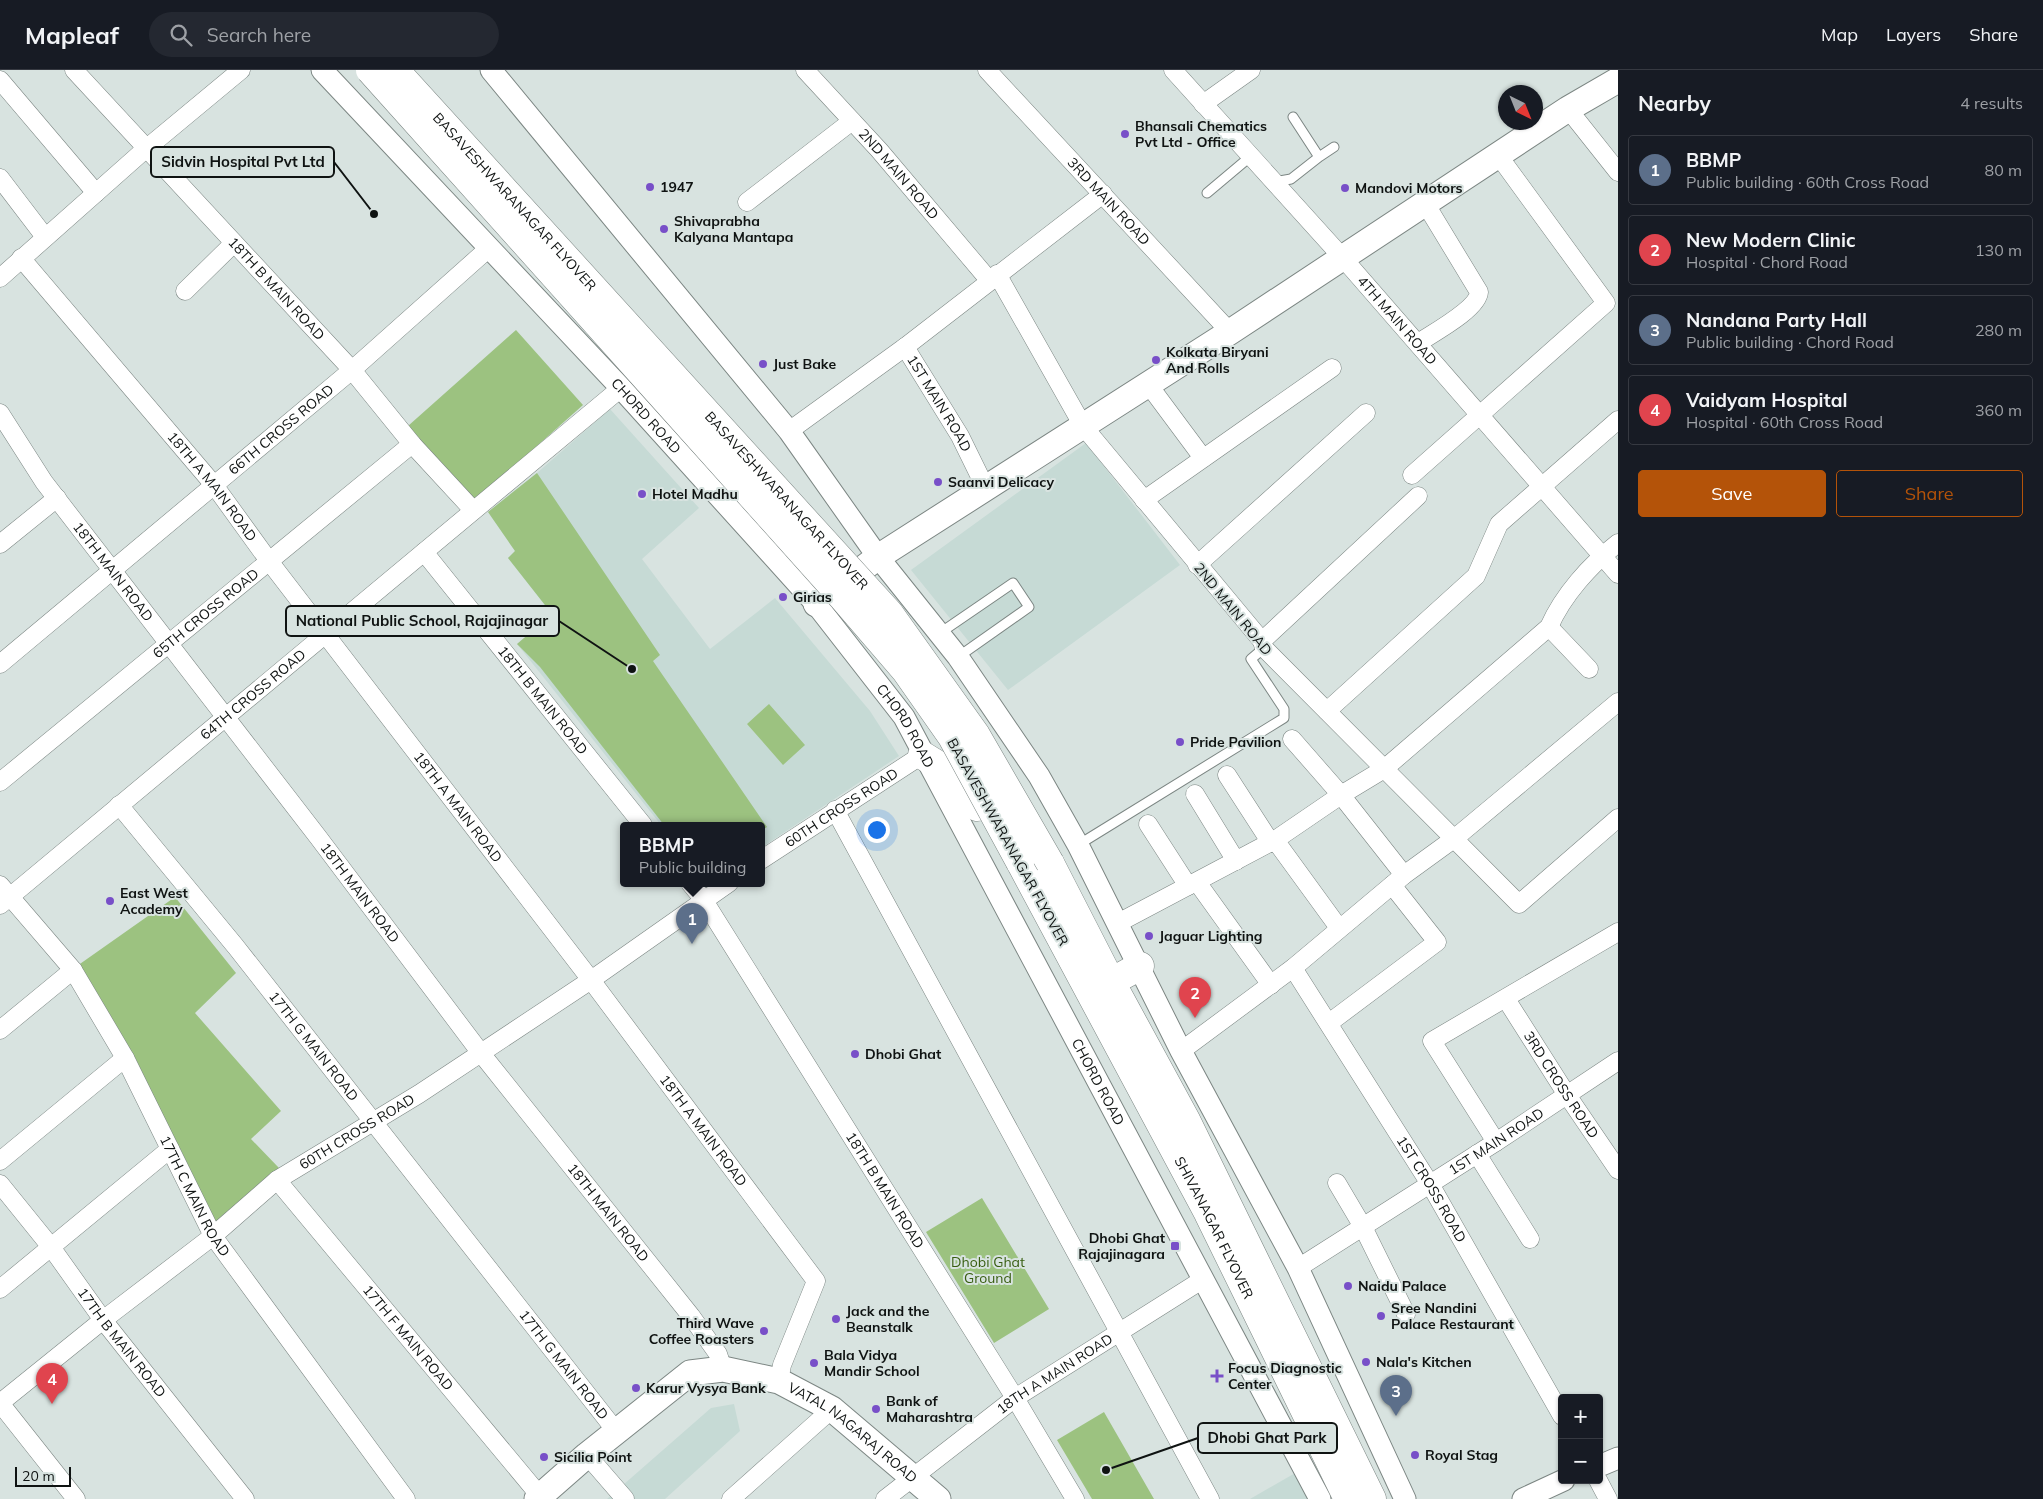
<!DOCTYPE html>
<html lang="en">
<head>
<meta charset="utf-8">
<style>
	body { margin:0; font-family:Mulish,sans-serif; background:#242831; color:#f1f3f6 }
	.controls { position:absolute; right:15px; bottom:15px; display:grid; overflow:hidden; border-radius:5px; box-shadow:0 1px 4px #0004 }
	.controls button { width:45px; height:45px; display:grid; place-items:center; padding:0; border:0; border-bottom:1px solid #363941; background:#171b24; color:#f1f3f6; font:25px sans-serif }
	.compass { position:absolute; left:1498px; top:15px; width:45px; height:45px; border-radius:50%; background:#171b24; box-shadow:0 1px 4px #0004; rotate:137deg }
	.scale { position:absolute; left:15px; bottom:12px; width:56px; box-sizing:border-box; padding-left:5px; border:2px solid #0f1312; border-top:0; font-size:14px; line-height:18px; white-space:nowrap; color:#0f1312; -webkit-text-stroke:4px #d8e3e0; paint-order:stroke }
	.you { position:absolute; left:876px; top:759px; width:18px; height:18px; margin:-12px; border:4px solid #fff; border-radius:50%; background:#1a73e8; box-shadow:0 0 0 8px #1a73e833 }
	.badge { display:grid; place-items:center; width:32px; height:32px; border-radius:50%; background:#b45309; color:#fff; font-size:16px; font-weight:700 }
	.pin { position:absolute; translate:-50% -41px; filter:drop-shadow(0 1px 2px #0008) }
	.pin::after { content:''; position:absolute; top:26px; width:18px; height:15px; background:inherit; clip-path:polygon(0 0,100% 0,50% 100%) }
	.popup { position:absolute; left:620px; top:752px; width:145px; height:65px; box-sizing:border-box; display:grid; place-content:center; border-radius:5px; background:#171b24; filter:drop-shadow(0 1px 4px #0005); font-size:16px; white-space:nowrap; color:#9ea1a6 }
	.popup b { font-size:19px; color:#f1f3f6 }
	.popup::after { content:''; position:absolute; left:50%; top:100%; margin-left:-10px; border:10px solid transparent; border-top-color:#171b24 }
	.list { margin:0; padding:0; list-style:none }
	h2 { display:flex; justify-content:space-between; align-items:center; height:65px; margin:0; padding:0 20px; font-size:21px }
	h2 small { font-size:16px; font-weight:400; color:#9ea1a6 }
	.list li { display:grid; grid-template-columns:32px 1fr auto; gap:15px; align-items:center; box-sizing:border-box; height:70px; margin:0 10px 10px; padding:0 10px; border:1px solid #363941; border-radius:5px }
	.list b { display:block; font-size:19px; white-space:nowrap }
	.list p { margin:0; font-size:16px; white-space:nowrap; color:#9ea1a6 }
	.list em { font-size:16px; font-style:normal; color:#9ea1a6 }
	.actions { display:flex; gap:10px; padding:15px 20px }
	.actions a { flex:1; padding:11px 0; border:1px solid #b45309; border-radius:5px; text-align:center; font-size:18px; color:#b45309 }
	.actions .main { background:#b45309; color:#fff }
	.icon { flex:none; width:28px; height:28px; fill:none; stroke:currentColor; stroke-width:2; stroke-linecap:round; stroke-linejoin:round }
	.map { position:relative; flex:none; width:1618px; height:1429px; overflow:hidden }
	header { display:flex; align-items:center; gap:30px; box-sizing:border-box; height:70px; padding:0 25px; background:#171b24; border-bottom:1px solid #363941 }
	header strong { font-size:24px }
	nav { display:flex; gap:28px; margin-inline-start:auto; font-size:18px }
	.search { width:350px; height:45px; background:#242831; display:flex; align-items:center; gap:12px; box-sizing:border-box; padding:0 18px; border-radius:28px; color:#9ea1a6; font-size:19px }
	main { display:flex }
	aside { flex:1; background:#171b24 }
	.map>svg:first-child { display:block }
</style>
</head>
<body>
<header>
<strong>Mapleaf</strong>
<div class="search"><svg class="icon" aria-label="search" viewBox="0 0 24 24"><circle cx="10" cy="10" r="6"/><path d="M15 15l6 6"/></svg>Search here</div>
<nav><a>Map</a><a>Layers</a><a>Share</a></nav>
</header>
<main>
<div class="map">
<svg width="1618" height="1429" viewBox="0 0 1618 1429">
	<rect width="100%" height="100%" fill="#d8e3e0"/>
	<path fill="#c6dad5" d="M 610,339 L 699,438 L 642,489 L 710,579 L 775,528 L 870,641 L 899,686 L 761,778 L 761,755 L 661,755 L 517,574 L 552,544 L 508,488 L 515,481 L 488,442 L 537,403 Z
		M 1086,373 L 1180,495 L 1008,620 L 911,500 Z
		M 734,1334 L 740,1361 L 665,1429 L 607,1429 L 711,1338 Z
		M 1297,1402 L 1312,1429 L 1250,1429 Z"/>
	<path fill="#9cc280" d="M 516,260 L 583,335 L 475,431 L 408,356 Z
		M 537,403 L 660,585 L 653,591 L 767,757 L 761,761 L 761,755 L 664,755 L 540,597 L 517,574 L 552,544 L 508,488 L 515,481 L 488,442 Z
		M 769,634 L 805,675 L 783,695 L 747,654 Z
		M 175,827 L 236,903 L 195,943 L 281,1041 L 251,1069 L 279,1098 L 216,1153 L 77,896 Z
		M 982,1128 L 1049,1239 L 994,1273 L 926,1162 Z
		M 1104,1342 L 1154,1429 L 1092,1429 L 1057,1370 Z"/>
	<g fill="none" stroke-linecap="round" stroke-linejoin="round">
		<defs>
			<path id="service" d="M 1319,87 L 1334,77
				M 1274,112 L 1291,109 L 1319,87 L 1293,47
				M 1207,123 L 1251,86
				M 940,563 L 1013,513 L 1029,537 L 958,587
				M 1078,775 L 1284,648 L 1284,639 L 1251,589 L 1264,578"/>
			<g id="minor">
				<path id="s1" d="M 74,0 L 352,300 L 412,374 L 473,440"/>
				<path id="s2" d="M 805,0 L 879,80 L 989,210"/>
				<path id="s3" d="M 987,0 L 1230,262"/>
				<path id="s4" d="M 1173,0 L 1342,187 L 1618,504"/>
				<path d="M 0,10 L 96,123"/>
				<path d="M 1203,34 L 1251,0"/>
				<path d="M 1568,39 L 1618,102"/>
				<path d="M 0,108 L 45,167"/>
				<path d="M 747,132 L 852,51"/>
				<path id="s5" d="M 21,188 L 214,415 L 269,491 L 591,910 L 816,1211 L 782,1295 L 779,1311"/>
				<path d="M 997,204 L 1083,356 L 1262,571 L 1264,578 L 1519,834 L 1618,748"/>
				<path d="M 0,208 L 141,83 L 241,0"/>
				<path d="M 185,221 L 234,173"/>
				<path d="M 1418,273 C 1433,263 1478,239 1479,222 L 1425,133"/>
				<path id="s6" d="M 905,277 L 960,366 L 986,419"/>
				<path d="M 1148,314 L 1203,388"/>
				<path id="s7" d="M 0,343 L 44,412 L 318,767 L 480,982 L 691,1246 L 718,1284 L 723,1299"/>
				<path d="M 789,361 L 905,277 L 1103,124"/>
				<path d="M 1412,405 L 1606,233 L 1498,85"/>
				<path d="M 1144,430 L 1332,298"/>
				<path d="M 0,474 L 57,428"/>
				<path id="s8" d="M 424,482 L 643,755"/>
				<path d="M 1197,495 L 1366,343"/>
				<path d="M 1549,557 L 1589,599"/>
				<path d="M 1262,571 L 1418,426"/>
				<path id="s9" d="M 0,594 L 352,300 L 489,178"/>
				<path d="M 1327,641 L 1476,506 L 1499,454 L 1618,350"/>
				<path d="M 1292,669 L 1341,725 L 1404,805"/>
				<path d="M 1227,705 L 1271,773"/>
				<path id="s10" d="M 0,712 L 412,374"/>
				<path d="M 1195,724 L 1236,791"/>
				<path id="s11" d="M 119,735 L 236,877 L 616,1361"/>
				<path d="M 835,740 L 1210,1429"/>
				<path d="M 1148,754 L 1188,816"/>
				<path d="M 1275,770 L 1339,858"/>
				<path id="s12" d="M 761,790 L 922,685"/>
				<path d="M 1197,812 L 1271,915"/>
				<path id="s13" d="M 690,813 L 703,829 L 1015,1328 L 1075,1429"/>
				<path id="s14" d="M 0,815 L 73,900 L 125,988 L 213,1166 L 406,1429"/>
				<path id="s15" d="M 0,835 L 621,318"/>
				<path d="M 1118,853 L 1275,770 L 1341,725 L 1384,699 L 1549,557 C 1563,525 1590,495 1618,473"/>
				<path id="s16" d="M 1293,898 L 1430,1114 L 1562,1346"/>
				<path id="s17" d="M 1506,929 L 1567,1025 L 1618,1100"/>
				<path d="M 1329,953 L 1437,872 L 1392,815"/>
				<path d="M 0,960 L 73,900"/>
				<path d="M 1181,981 L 1293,898 L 1404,805 L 1455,768 L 1618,632"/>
				<path d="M 1496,1072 L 1432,971 L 1618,862"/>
				<path d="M 1477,1084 L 1530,1169"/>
				<path d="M 0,1091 L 125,988"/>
				<path id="s18" d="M 277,1110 L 540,1426"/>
				<path d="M 1337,1113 L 1363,1157 L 1406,1244"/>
				<path id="s19" d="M 0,1114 L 51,1177 L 103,1250 L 245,1429"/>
				<path id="s20" d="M 1298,1198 L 1496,1072 L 1618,991"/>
				<path d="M 0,1219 L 170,1079"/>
				<path id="s21" d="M 0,1333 L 103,1250 L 213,1166 L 277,1110 L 419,1024 L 591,910 L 729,813"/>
				<path d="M 0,1333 L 76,1429"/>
				<path d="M 587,1385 L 625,1429"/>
				<path d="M 1598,1410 L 1608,1429"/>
				<path d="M 731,1429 L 832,1339"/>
				<path id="s22" d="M 885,1429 L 1015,1328 L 1202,1210"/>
			</g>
			<g id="tertiary">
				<path id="s23" d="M 322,0 L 621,318 L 816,534 L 904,647 L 1320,1429"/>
				<path d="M 491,0 L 789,361 L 878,487 L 958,587 L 1039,706 L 1078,775 L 1181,981 L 1298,1198 L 1405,1429"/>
				<path d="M 1599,1396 L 1618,1388"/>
				<path d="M 1523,1429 L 1564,1410"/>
			</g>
			<g id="secondary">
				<path d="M 816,534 L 878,487 L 1230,262 L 1568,39 L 1618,10"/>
				<path id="s24" d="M 537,1429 L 587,1385 L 690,1303 L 723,1299 L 779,1311 L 832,1339 L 938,1429"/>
			</g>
			<g id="primary">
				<path d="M 922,685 L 961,709 L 977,737"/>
				<path id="s25" d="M 1020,792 L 1208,1143 L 1348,1429"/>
				<path d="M 1050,793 L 1111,912 L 1186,1050 L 1372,1429"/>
				<path d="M 1111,912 L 1140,896"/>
			</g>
		</defs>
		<use href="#service" stroke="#7c8683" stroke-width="11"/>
		<use href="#minor" stroke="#7c8683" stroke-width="19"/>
		<use href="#tertiary" stroke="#7c8683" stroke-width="23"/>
		<use href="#secondary" stroke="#7c8683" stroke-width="27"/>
		<use href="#primary" stroke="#7c8683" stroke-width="29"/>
		<use href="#service" stroke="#fff" stroke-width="9"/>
		<use href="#minor" stroke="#fff" stroke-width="18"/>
		<use href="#tertiary" stroke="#fff" stroke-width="21"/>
		<use href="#secondary" stroke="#fff" stroke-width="25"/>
		<use href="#primary" stroke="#fff" stroke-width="28"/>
		<defs>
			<g id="primary-bridge">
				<path d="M 370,0 L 843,528 L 905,600 L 952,667 L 1020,792"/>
				<path id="s26" d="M 395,0 L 889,543 L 976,665 L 1050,793"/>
			</g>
		</defs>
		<use href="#primary-bridge" stroke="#7c8683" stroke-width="29" stroke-linecap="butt"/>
		<use href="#primary-bridge" stroke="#fff" stroke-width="28"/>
	</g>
	<g fill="#784fc8" stroke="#d8e3e0" stroke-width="2">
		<circle cx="1125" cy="64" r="5"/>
		<circle cx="650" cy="117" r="5"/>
		<circle cx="1345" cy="118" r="5"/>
		<circle cx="664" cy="159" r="5"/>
		<circle cx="1156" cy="290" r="5"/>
		<circle cx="763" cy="294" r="5"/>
		<circle cx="938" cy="412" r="5"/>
		<circle cx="642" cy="424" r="5"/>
		<circle cx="783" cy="527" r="5"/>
		<circle cx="1180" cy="672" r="5"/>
		<circle cx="110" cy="831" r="5"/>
		<circle cx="1149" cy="866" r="5"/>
		<circle cx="855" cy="984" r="5"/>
		<rect x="1170" y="1171" width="10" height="10" rx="2.5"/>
		<circle cx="1348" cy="1216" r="5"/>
		<circle cx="1381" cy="1246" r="5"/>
		<circle cx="836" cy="1249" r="5"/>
		<circle cx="764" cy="1261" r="5"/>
		<circle cx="1366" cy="1292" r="5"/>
		<circle cx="814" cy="1293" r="5"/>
		<path d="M1214.5 1298.5h5v5h5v5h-5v5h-5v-5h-5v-5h5z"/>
		<circle cx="636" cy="1318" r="5"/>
		<circle cx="876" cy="1339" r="5"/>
		<circle cx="1415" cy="1385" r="5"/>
		<circle cx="544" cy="1387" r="5"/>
	</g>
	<g text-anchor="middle" stroke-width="4" stroke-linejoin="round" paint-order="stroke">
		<g font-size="14" font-weight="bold" fill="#0f1312" stroke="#d8e3e0" text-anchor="start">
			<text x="1135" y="61">Bhansali Chematics<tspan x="1135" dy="16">Pvt Ltd - Office</tspan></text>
			<text x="660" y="122">1947</text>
			<text x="1355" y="123">Mandovi Motors</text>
			<text x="674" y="156">Shivaprabha<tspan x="674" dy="16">Kalyana Mantapa</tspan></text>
			<text x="1166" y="287">Kolkata Biryani<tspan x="1166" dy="16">And Rolls</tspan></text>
			<text x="773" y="299">Just Bake</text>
			<text x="948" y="417">Saanvi Delicacy</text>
			<text x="652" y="429">Hotel Madhu</text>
			<text x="793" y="532">Girias</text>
			<text x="1190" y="677">Pride Pavilion</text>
			<text x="120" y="828">East West<tspan x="120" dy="16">Academy</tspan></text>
			<text x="1159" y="871">Jaguar Lighting</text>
			<text x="865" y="989">Dhobi Ghat</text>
			<text x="1165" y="1173" text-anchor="end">Dhobi Ghat<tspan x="1165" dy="16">Rajajinagara</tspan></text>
			<text x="1358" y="1221">Naidu Palace</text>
			<text x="1391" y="1243">Sree Nandini<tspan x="1391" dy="16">Palace Restaurant</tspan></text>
			<text x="846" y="1246">Jack and the<tspan x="846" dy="16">Beanstalk</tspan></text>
			<text x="754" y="1258" text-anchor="end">Third Wave<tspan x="754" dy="16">Coffee Roasters</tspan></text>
			<text x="824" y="1290">Bala Vidya<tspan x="824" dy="16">Mandir School</tspan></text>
			<text x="1376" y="1297">Nala's Kitchen</text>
			<text x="1228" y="1303">Focus Diagnostic<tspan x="1228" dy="16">Center</tspan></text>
			<text x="646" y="1323">Karur Vysya Bank</text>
			<text x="886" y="1336">Bank of<tspan x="886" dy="16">Maharashtra</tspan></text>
			<text x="1425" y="1390">Royal Stag</text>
			<text x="554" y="1392">Sicilia Point</text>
		</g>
		<g font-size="14" fill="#0f1312" stroke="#d8e3e0">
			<text dy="5" stroke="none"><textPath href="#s2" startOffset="140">2ND MAIN ROAD</textPath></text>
			<text dy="5" stroke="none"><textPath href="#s26" startOffset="178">BASAVESHWARANAGAR FLYOVER</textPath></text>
			<text dy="5" stroke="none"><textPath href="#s3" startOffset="179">3RD MAIN ROAD</textPath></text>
			<text dy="5" stroke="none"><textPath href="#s1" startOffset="298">18TH B MAIN ROAD</textPath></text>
			<text dy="5" stroke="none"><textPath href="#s4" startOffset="336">4TH MAIN ROAD</textPath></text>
			<text dy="5" stroke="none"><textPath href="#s6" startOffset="66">1ST MAIN ROAD</textPath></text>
			<text dy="5" stroke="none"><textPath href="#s23" startOffset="474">CHORD ROAD</textPath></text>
			<text dy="5" stroke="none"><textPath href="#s9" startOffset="366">66TH CROSS ROAD</textPath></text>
			<text dy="5" stroke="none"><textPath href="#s5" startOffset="298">18TH A MAIN ROAD</textPath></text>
			<text dy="5" stroke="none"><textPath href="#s26" startOffset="582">BASAVESHWARANAGAR FLYOVER</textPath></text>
			<text dy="5" stroke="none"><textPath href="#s7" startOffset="195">18TH MAIN ROAD</textPath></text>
			<text transform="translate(1233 539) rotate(51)" y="5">2ND MAIN ROAD</text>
			<text dy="5" stroke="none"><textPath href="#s10" startOffset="266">65TH CROSS ROAD</textPath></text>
			<text dy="5" stroke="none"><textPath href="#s15" startOffset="329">64TH CROSS ROAD</textPath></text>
			<text dy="5" stroke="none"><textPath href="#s8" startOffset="190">18TH B MAIN ROAD</textPath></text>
			<text dy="5" stroke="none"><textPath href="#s23" startOffset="879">CHORD ROAD</textPath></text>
			<text dy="5" stroke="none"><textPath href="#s5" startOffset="702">18TH A MAIN ROAD</textPath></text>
			<text dy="5" stroke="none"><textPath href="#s12" startOffset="96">60TH CROSS ROAD</textPath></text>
			<text transform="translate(1008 772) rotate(61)" y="5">BASAVESHWARANAGAR FLYOVER</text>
			<text dy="5" stroke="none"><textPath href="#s7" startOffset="600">18TH MAIN ROAD</textPath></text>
			<text dy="5" stroke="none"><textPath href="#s11" startOffset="310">17TH G MAIN ROAD</textPath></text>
			<text dy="5" stroke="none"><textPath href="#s23" startOffset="1284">CHORD ROAD</textPath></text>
			<text dy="5" stroke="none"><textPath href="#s17" startOffset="102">3RD CROSS ROAD</textPath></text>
			<text dy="5" stroke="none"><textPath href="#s5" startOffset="1108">18TH A MAIN ROAD</textPath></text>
			<text dy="5" stroke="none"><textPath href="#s21" startOffset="449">60TH CROSS ROAD</textPath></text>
			<text dy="5" stroke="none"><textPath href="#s20" startOffset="235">1ST MAIN ROAD</textPath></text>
			<text dy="5" stroke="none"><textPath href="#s16" startOffset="261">1ST CROSS ROAD</textPath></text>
			<text dy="5" stroke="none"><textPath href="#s13" startOffset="364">18TH B MAIN ROAD</textPath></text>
			<text dy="5" stroke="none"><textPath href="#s14" startOffset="369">17TH C MAIN ROAD</textPath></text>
			<text dy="5" stroke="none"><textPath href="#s7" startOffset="1005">18TH MAIN ROAD</textPath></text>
			<text dy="5" stroke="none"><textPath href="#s25" startOffset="414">SHIVANAGAR FLYOVER</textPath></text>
			<text dy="5" stroke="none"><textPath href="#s18" startOffset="205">17TH F MAIN ROAD</textPath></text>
			<text dy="5" stroke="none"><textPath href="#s19" startOffset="200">17TH B MAIN ROAD</textPath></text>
			<text dy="5" stroke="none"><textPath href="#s11" startOffset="715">17TH G MAIN ROAD</textPath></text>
			<text dy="5" stroke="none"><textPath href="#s22" startOffset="211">18TH A MAIN ROAD</textPath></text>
			<text dy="5" stroke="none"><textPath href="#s24" startOffset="379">VATAL NAGARAJ ROAD</textPath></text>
		</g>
		<g font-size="14" fill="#375d0f" stroke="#d8e3e0">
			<text x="988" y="1197">Dhobi Ghat<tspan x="988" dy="16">Ground</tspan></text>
		</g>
	</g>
	<path fill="none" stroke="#0f1312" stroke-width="2" d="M374 144L334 92M632 599L559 551M1106 1400L1198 1368"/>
	<g fill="#0f1312" stroke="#d8e3e0" stroke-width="2">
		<circle cx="374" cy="144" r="5"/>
		<circle cx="632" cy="599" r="5"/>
		<circle cx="1106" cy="1400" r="5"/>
	</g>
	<g fill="#d8e3e0" stroke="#0f1312" stroke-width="2">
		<rect x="151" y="77" width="183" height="30" rx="5"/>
		<rect x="286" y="536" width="273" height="30" rx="5"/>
		<rect x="1198" y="1353" width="139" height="30" rx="5"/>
	</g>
	<g font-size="15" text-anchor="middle" font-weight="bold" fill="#0f1312">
		<text x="243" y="97">Sidvin Hospital Pvt Ltd</text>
		<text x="422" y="556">National Public School, Rajajinagar</text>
		<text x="1267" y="1373">Dhobi Ghat Park</text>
	</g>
</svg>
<div class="controls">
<button>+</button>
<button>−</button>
</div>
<svg class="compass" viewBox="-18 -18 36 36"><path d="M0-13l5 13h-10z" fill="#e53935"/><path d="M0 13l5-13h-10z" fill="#9ea1a6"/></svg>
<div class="scale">20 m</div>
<div class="you"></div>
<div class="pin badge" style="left:692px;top:874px;background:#5c6f8a">1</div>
<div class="popup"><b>BBMP</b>Public building</div>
<div class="pin badge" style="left:1195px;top:948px;background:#e0444e">2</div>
<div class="pin badge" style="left:1396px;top:1346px;background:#5c6f8a">3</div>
<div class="pin badge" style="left:52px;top:1334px;background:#e0444e">4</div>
</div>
<aside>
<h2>Nearby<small>4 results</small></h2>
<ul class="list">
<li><span class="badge" style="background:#5c6f8a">1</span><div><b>BBMP</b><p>Public building · 60th Cross Road</p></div><em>80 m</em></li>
<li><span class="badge" style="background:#e0444e">2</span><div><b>New Modern Clinic</b><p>Hospital · Chord Road</p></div><em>130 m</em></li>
<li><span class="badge" style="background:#5c6f8a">3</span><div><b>Nandana Party Hall</b><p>Public building · Chord Road</p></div><em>280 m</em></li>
<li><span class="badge" style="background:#e0444e">4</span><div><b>Vaidyam Hospital</b><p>Hospital · 60th Cross Road</p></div><em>360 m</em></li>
</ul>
<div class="actions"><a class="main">Save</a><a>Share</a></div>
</aside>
</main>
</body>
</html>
